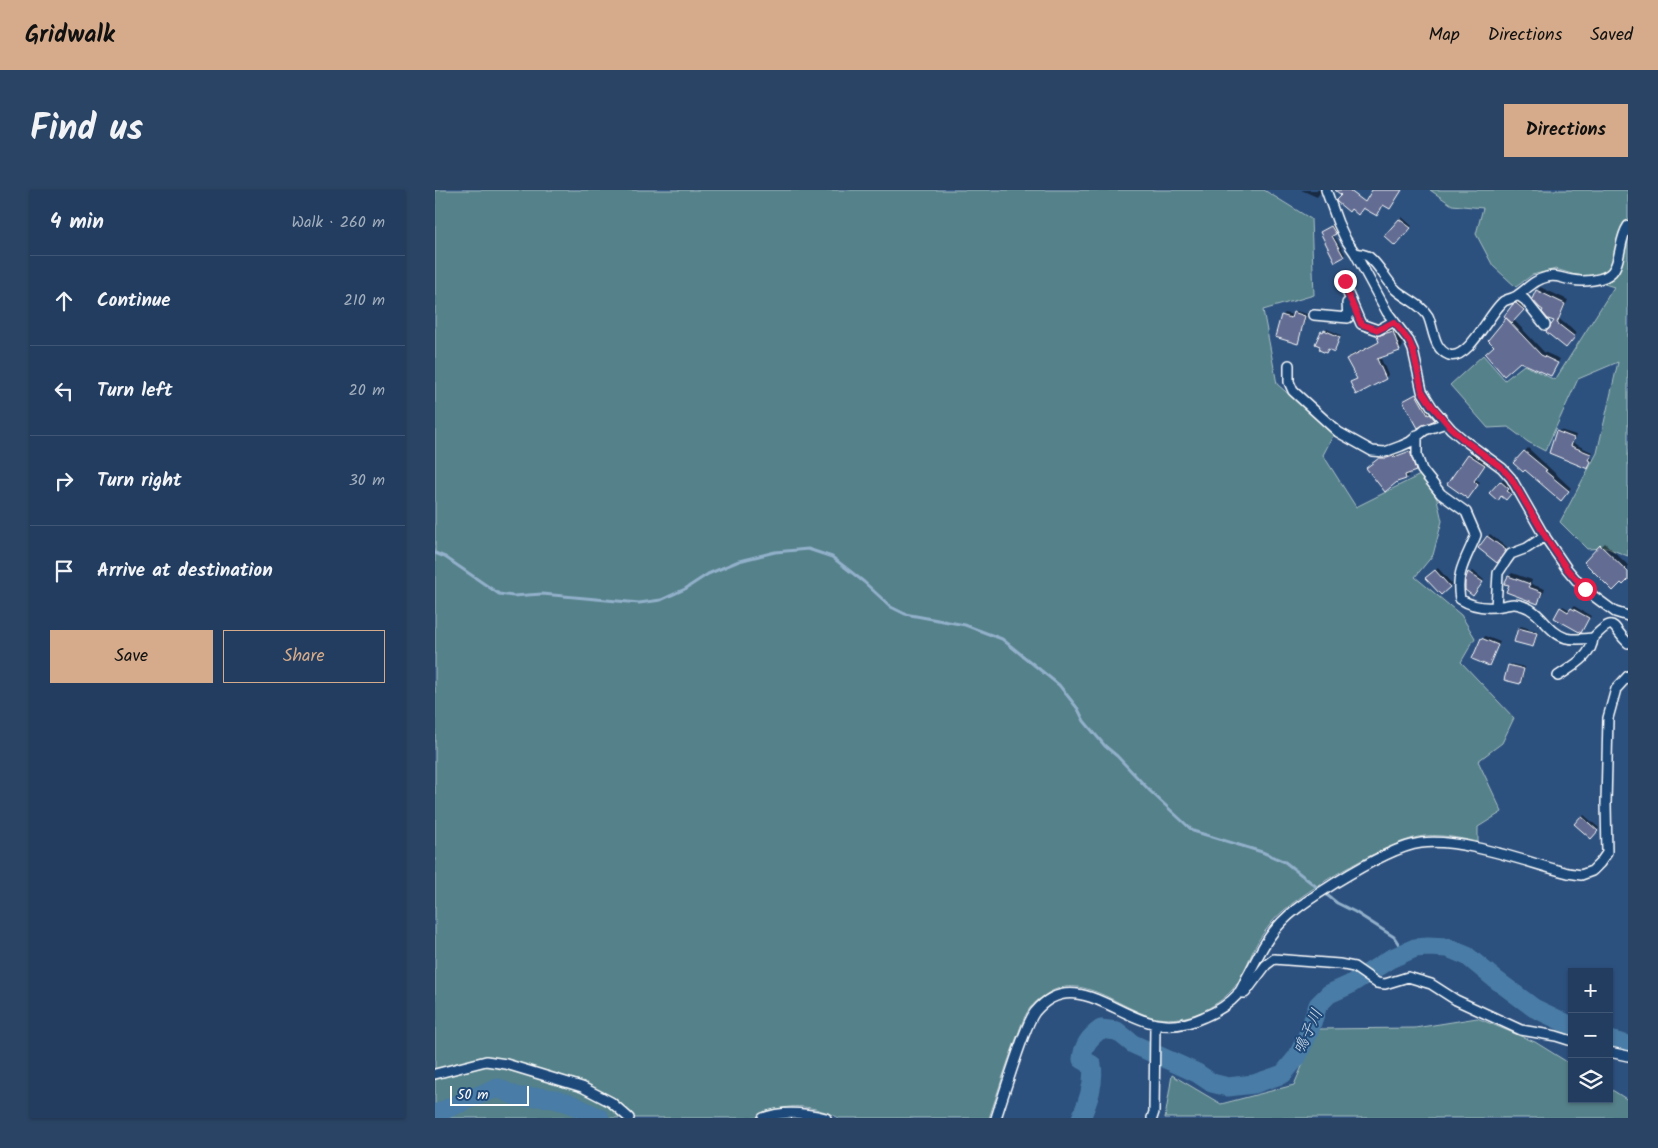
<!DOCTYPE html>
<html lang="en">
<head>
<meta charset="utf-8">
<style>
	body { margin:0; font-family:Kalam,"Klee One",sans-serif; background:#2a4465; color:#f1f3f6 }
	.controls { position:absolute; right:15px; bottom:15px; display:grid; overflow:hidden; border-radius:0px; box-shadow:0 1px 4px #0004 }
	.controls button { width:45px; height:45px; display:grid; place-items:center; padding:0; border:0; border-bottom:1px solid #3f5674; background:#223d5f; color:#f1f3f6; font:25px sans-serif }
	.scale { position:absolute; left:15px; bottom:12px; width:79px; box-sizing:border-box; padding-left:5px; border:2px solid #fff; border-top:0; font-size:14px; line-height:18px; white-space:nowrap; color:#fff; -webkit-text-stroke:4px #1f4a7a; paint-order:stroke }
	.stop { position:absolute; width:15px; height:15px; margin:-11px; border:4px solid #e11d48; border-radius:50%; background:#fff }
	.stop.end { background:#e11d48; border-color:#fff; box-shadow:0 1px 5px #0008 }
	.list { margin:0; padding:0; list-style:none }
	h2 { display:flex; justify-content:space-between; align-items:center; height:65px; margin:0; padding:0 20px; font-size:21px }
	h2 small { font-size:16px; font-weight:400; color:#a2aebd }
	.list li { display:grid; grid-template-columns:32px 1fr auto; gap:15px; align-items:center; box-sizing:border-box; height:90px; padding:0 20px; border-top:1px solid #3f5674 }
	.list b { display:block; font-size:19px; white-space:nowrap }
	.list em { font-size:16px; font-style:normal; color:#a2aebd }
	.actions { display:flex; gap:10px; padding:15px 20px }
	.actions a { flex:1; padding:11px 0; border:1px solid #d6ab8b; border-radius:0px; text-align:center; font-size:18px; color:#d6ab8b }
	.actions .main { background:#d6ab8b; color:#111 }
	.icon { flex:none; width:28px; height:28px; fill:none; stroke:currentColor; stroke-width:2; stroke-linecap:round; stroke-linejoin:round }
	.map { position:relative; flex:none; width:1193px; height:928px; overflow:hidden; border-radius:0px }
	header { display:flex; align-items:center; gap:30px; box-sizing:border-box; height:70px; padding:0 25px; background:#d6ab8b; color:#111 }
	header strong { font-size:24px }
	nav { display:flex; gap:28px; margin-inline-start:auto; font-size:18px }
	.intro { display:flex; align-items:center; justify-content:space-between; box-sizing:border-box; height:120px; padding:0 30px }
	h1 { margin:0; font-size:35px }
	.button { padding:12px 22px; border-radius:0px; background:#d6ab8b; color:#111; font-size:18px; font-weight:700 }
	main { display:flex; gap:30px; padding:0 30px }
	aside { flex:1; background:#223d5f; border-radius:0px; box-shadow:0 1px 4px #0004 }
	.map>svg:first-child { display:block }
</style>
</head>
<body>
<header>
<strong>Gridwalk</strong>
<nav><a>Map</a><a>Directions</a><a>Saved</a></nav>
</header>
<div class="intro"><h1>Find us</h1><a class="button">Directions</a></div>
<main>
<aside>
<h2>4 min<small>Walk · 260 m</small></h2>
<ul class="list">
<li><svg class="icon" aria-label="ahead" viewBox="0 0 24 24"><path d="M12 20V5M6 11l6-6 6 6"/></svg><div><b>Continue</b></div><em>210 m</em></li>
<li><svg class="icon" aria-label="left" viewBox="0 0 24 24"><path d="M17 20v-9H6M10 6l-5 5 5 5"/></svg><div><b>Turn left</b></div><em>20 m</em></li>
<li><svg class="icon" aria-label="right" viewBox="0 0 24 24"><path d="M7 20v-9h11M14 6l5 5-5 5"/></svg><div><b>Turn right</b></div><em>30 m</em></li>
<li><svg class="icon" aria-label="arrive" viewBox="0 0 24 24"><path d="M6 21V4h12l-3 4 3 4H6"/></svg><div><b>Arrive at destination</b></div></li>
</ul>
<div class="actions"><a class="main">Save</a><a>Share</a></div>
</aside>
<div class="map">
<svg width="1193" height="928" viewBox="0 0 1193 928">
	<rect width="100%" height="100%" fill="#2d517f"/>
	<filter id="ink" filterUnits="userSpaceOnUse"><feTurbulence type="fractalNoise" baseFrequency=".02" numOctaves="2"/><feDisplacementMap in="SourceGraphic" scale="10" xChannelSelector="R" yChannelSelector="G"/><feConvolveMatrix kernelMatrix="1 2 1 2 8 2 1 2 1" color-interpolation-filters="sRGB"/></filter>
	<g filter="url(#ink)">
		<path fill="#54818a" stroke="#aac0c4" d="M 0,0 L 829,0 L 876,29 L 879,105 L 828,120 L 842,194 L 899,244 L 888,265 L 921,317 L 987,284 L 1002,309 L 1007,331 L 998,365 L 980,387 L 1026,425 L 1040,448 L 1026,472 L 1079,528 L 1067,553 L 1043,571 L 1067,622 L 1043,637 L 1043,652 C 1024,648 1002,643 983,647 C 948,654 859,705 837,732 C 831,740 824,748 820,757 C 813,771 807,789 797,800 C 789,809 777,817 766,822 C 752,828 737,830 722,828 C 686,821 646,778 609,806 C 604,809 598,814 595,818 C 588,827 585,840 581,849 C 571,875 563,902 554,928 L 404,928 C 387,919 364,913 344,919 L 348,928 L 0,928 Z
			M 995,0 L 1193,0 L 1193,366 L 1172,358 L 1152,359 L 1125,332 L 1162,263 L 1183,172 L 1143,189 L 1110,261 L 1093,252 L 1073,237 L 1053,238 L 1015,195 L 1048,165 L 1070,190 L 1089,175 L 1120,190 L 1179,97 L 1121,79 L 1097,85 L 1081,97 L 1058,76 L 1041,44 L 1048,18 L 1017,15 Z
			M 1042,828 L 1100,852 L 1137,875 L 1137,909 L 1174,909 L 1174,898 L 1193,910 L 1193,928 L 730,928 L 737,885 L 786,914 L 859,895 L 883,839 L 980,838 Z"/>
		<path fill="#0007" d="M 866,0 L 887,0 L 882,7 Z
			M 967,27 L 977,36 L 960,54 L 950,46 Z
			M 898,35 L 902,42 L 898,44 L 910,64 L 908,66 L 888,41 Z
			M 1105,97 L 1133,110 L 1124,129 L 1142,143 L 1131,156 L 1121,131 L 1099,109 Z
			M 1085,110 L 1092,115 L 1079,130 L 1109,162 L 1125,169 L 1116,185 L 1061,155 L 1054,150 L 1073,128 L 1079,115 Z
			M 861,121 L 872,124 L 864,150 L 862,152 L 842,147 L 848,125 L 850,123 L 858,125 Z
			M 962,138 L 968,156 L 965,160 L 945,166 L 953,185 L 950,188 L 917,193 L 923,188 L 913,169 L 916,165 L 945,151 L 944,146 L 947,143 Z
			M 892,139 L 906,145 L 901,158 L 899,160 L 894,158 L 891,162 L 887,142 Z
			M 984,203 L 995,224 L 998,223 L 1001,227 L 984,236 L 972,209 Z
			M 1125,240 L 1141,245 L 1138,253 L 1157,262 L 1155,268 L 1158,269 L 1153,277 L 1122,242 Z
			M 1093,258 L 1136,298 L 1126,309 L 1090,278 L 1080,273 Z
			M 978,259 L 983,276 L 973,282 L 974,285 L 971,288 L 936,275 L 948,265 L 961,263 L 963,265 Z
			M 1037,263 L 1052,273 L 1040,289 L 1045,292 L 1035,305 L 1034,265 Z
			M 1068,290 L 1075,296 L 1073,298 L 1077,301 L 1071,308 L 1067,305 L 1056,303 Z
			M 1055,344 L 1072,358 L 1064,369 L 1044,358 Z
			M 1170,353 L 1193,375 L 1193,388 L 1188,393 L 1150,372 Z
			M 1003,378 L 1017,394 L 1006,403 L 992,388 Z
			M 1037,380 L 1049,390 L 1040,402 L 1032,392 Z
			M 1077,383 L 1097,390 L 1096,394 L 1110,399 L 1106,408 L 1102,412 L 1075,395 L 1074,386 Z
			M 1128,416 L 1135,420 L 1139,416 L 1156,426 L 1146,441 L 1126,418 Z
			M 1086,436 L 1103,441 L 1100,453 L 1098,456 L 1084,438 Z
			M 1050,446 L 1065,452 L 1054,475 L 1039,468 Z
			M 1076,474 L 1090,477 L 1087,491 L 1085,493 L 1074,476 Z
			M 1149,625 L 1164,638 L 1155,647 L 1141,634 Z"/>
		<g fill="none" stroke-linecap="round" stroke-linejoin="round">
			<path stroke="#92b0ca" stroke-width="3" d="M 0,363 L 10,367 L 64,404 L 78,406 L 107,404 L 204,413 L 226,410 L 250,399 L 273,384 L 304,371 L 340,362 L 373,359 L 397,367 L 429,392 L 456,417 L 470,424 L 530,435 L 567,449 L 624,495 L 643,519 L 649,531 L 670,556 L 682,566 L 715,601 L 758,641 L 827,662 L 850,672 L 902,713 L 920,722 L 959,747 L 970,764"/>
			<path stroke="#497ca6" stroke-width="19" d="M 1174,850 L 1193,855
				M 0,924 C 21,915 42,905 63,898 L 83,907 L 104,907 L 119,909 L 134,913 L 165,928
				M 646,928 C 653,912 660,893 657,875 L 647,869 C 648,855 655,847 666,839 L 682,841 L 698,854 L 762,883 L 777,893 L 793,897 L 819,894 L 848,884 L 862,867 L 874,842 L 883,815 L 894,804 L 914,795 L 955,769 L 980,758 L 993,757 L 1013,758 L 1032,766 L 1060,789 L 1099,818 L 1137,836"/>
		</g>
		<path fill="#646c92" stroke="#fff" d="M 900,0 L 914,0 L 930,12 L 937,0 L 967,0 L 955,19 L 948,15 L 942,26 L 928,18 L 923,25 L 916,19 L 914,22 L 902,12 L 901,10 L 906,5 Z
			M 964,29 L 976,38 L 960,56 L 949,46 Z
			M 896,36 L 901,44 L 897,46 L 909,67 L 900,72 L 885,42 Z
			M 1101,100 L 1130,114 L 1122,133 L 1140,147 L 1131,158 L 1111,142 L 1119,131 L 1113,129 L 1107,122 L 1108,120 L 1105,118 L 1097,109 Z
			M 1081,113 L 1089,120 L 1077,133 L 1069,126 L 1078,114 Z
			M 858,122 L 870,126 L 863,154 L 840,147 L 846,125 L 856,128 Z
			M 1071,128 L 1106,165 L 1123,173 L 1116,186 L 1085,172 L 1069,186 L 1050,164 L 1059,156 L 1053,150 Z
			M 889,140 L 905,147 L 899,162 L 893,159 L 891,163 L 884,160 L 885,156 L 880,154 L 886,141 L 888,142 Z
			M 958,141 L 965,161 L 942,169 L 951,189 L 921,205 L 915,192 L 922,189 L 911,169 L 944,152 L 942,146 Z
			M 981,204 L 993,225 L 995,224 L 1000,230 L 983,238 L 968,211 Z
			M 1121,241 L 1139,248 L 1136,256 L 1156,264 L 1153,270 L 1156,271 L 1153,279 L 1114,263 Z
			M 975,261 L 981,281 L 970,285 L 971,289 L 962,292 L 950,302 L 931,278 L 944,268 L 952,268 L 958,266 L 959,267 Z
			M 1089,261 L 1112,280 L 1110,281 L 1134,301 L 1126,311 L 1090,280 L 1088,282 L 1078,273 Z
			M 1033,264 L 1050,275 L 1039,291 L 1043,295 L 1033,309 L 1012,294 Z
			M 1065,291 L 1074,299 L 1072,301 L 1076,304 L 1071,310 L 1066,306 L 1063,311 L 1054,303 Z
			M 1052,346 L 1071,360 L 1062,373 L 1043,358 Z
			M 1165,355 L 1193,382 L 1193,390 L 1188,395 L 1186,393 L 1178,401 L 1149,372 Z
			M 1000,380 L 1015,397 L 1006,405 L 990,388 Z
			M 1033,382 L 1048,392 L 1038,406 L 1030,400 L 1030,391 Z
			M 1073,386 L 1095,394 L 1093,397 L 1107,402 L 1103,414 L 1071,402 L 1074,395 L 1069,394 Z
			M 1125,417 L 1133,422 L 1136,418 L 1154,428 L 1146,443 L 1119,428 Z
			M 1083,438 L 1102,443 L 1098,457 L 1079,452 Z
			M 1046,448 L 1063,455 L 1054,476 L 1037,469 Z
			M 1073,475 L 1089,479 L 1085,494 L 1069,490 Z
			M 1146,626 L 1163,641 L 1156,649 L 1139,634 Z"/>
		<g fill="none" stroke-linecap="round" stroke-linejoin="round">
			<defs>
				<path id="street" d="M 891,0 L 903,33 L 911,50 L 920,63 L 952,122 L 974,151 L 978,160 L 987,201 L 997,217 L 1016,239 L 1029,250 L 1067,278 L 1076,288 L 1108,344 L 1132,379 L 1149,399 L 1180,422 L 1193,426
					M 920,63 C 925,64 930,64 934,67 C 945,76 951,90 961,100 C 971,109 986,114 993,126 C 999,139 998,159 1014,165 C 1034,171 1055,121 1069,111 C 1073,109 1079,108 1083,105 C 1093,98 1099,90 1112,87 C 1122,84 1127,89 1137,90 C 1148,92 1169,91 1177,82 C 1186,72 1184,49 1193,36
					M 910,91 L 911,99 L 926,134 L 943,140 L 959,131
					M 1083,105 L 1090,110 L 1110,135
					M 879,125 L 913,128 L 912,113 L 916,110
					M 854,175 L 854,192 L 858,201 L 903,242 L 937,261 L 950,262 L 966,256 L 975,252 L 990,240 L 1011,233
					M 982,245 L 982,266 L 987,280 L 1006,304 L 1031,322 L 1041,345 C 1032,368 1020,382 1025,409 C 1038,417 1051,419 1066,416 C 1075,415 1078,412 1088,416 C 1106,421 1113,443 1131,448 C 1139,450 1149,449 1158,448
					M 1061,417 L 1063,383 L 1071,371 L 1076,364 L 1092,358 L 1110,346
					M 1123,486 C 1136,477 1157,467 1158,448 C 1181,424 1176,437 1193,453
					M 803,803 L 810,803 L 831,775 L 839,769 L 904,774 L 919,777 L 942,793 L 950,794 L 973,787 L 996,794 L 1021,810 L 1086,840 L 1121,846 L 1137,851
					M 1174,862 L 1193,866
					M 0,884 L 51,871 L 71,874 L 147,897 L 176,912 L 194,928
					M 328,928 C 348,920 371,923 391,928
					M 561,928 C 569,903 577,878 586,853 C 590,843 594,830 600,822 C 637,777 681,827 721,834 C 737,837 754,834 769,827 C 781,822 794,814 803,804 C 807,799 809,793 812,787 C 820,773 826,758 836,745 C 853,721 877,708 900,693 C 921,680 962,656 986,653 C 1028,648 1091,672 1133,683 L 1146,685 L 1157,681 L 1165,673 L 1172,663 L 1171,614 L 1173,528 L 1181,499 L 1193,486
					M 717,928 L 719,922 L 720,834"/>
			</defs>
			<use href="#street" stroke="#fff" stroke-width="12"/>
			<use href="#street" stroke="#1f4a7a" stroke-width="9"/>
		</g>
	</g>
	<g fill="none" stroke-linecap="round" stroke-linejoin="round" filter="url(#ink)">
		<path stroke="#e11d48" stroke-width="6" d="M 910,91 L 911,99 L 926,134 L 943,140 L 959,132 L 974,151 L 978,160 L 987,201 L 997,216 L 1016,238 L 1029,250 L 1067,278 L 1076,288 L 1110,346 L 1132,379 L 1150,399"/>
	</g>
	<g text-anchor="middle" stroke-width="4" stroke-linejoin="round" paint-order="stroke">
		<g font-size="16" font-style="italic" fill="#d2dee9" stroke="#1f4a7a">
			<text transform="translate(872 841) rotate(-65)" y="6">鳴子川</text>
		</g>
	</g>
</svg>
<div class="controls">
<button>+</button>
<button>−</button>
<button><svg class="icon" aria-label="layers" viewBox="0 0 24 24"><path d="M12 4l9 5-9 5-9-5zM3 14l9 5 9-5"/></svg></button>
</div>
<div class="scale">50 m</div>
<div class="stop" style="left:1150px;top:399px"></div>
<div class="stop end" style="left:910px;top:91px"></div>
</div>
</main>
</body>
</html>
